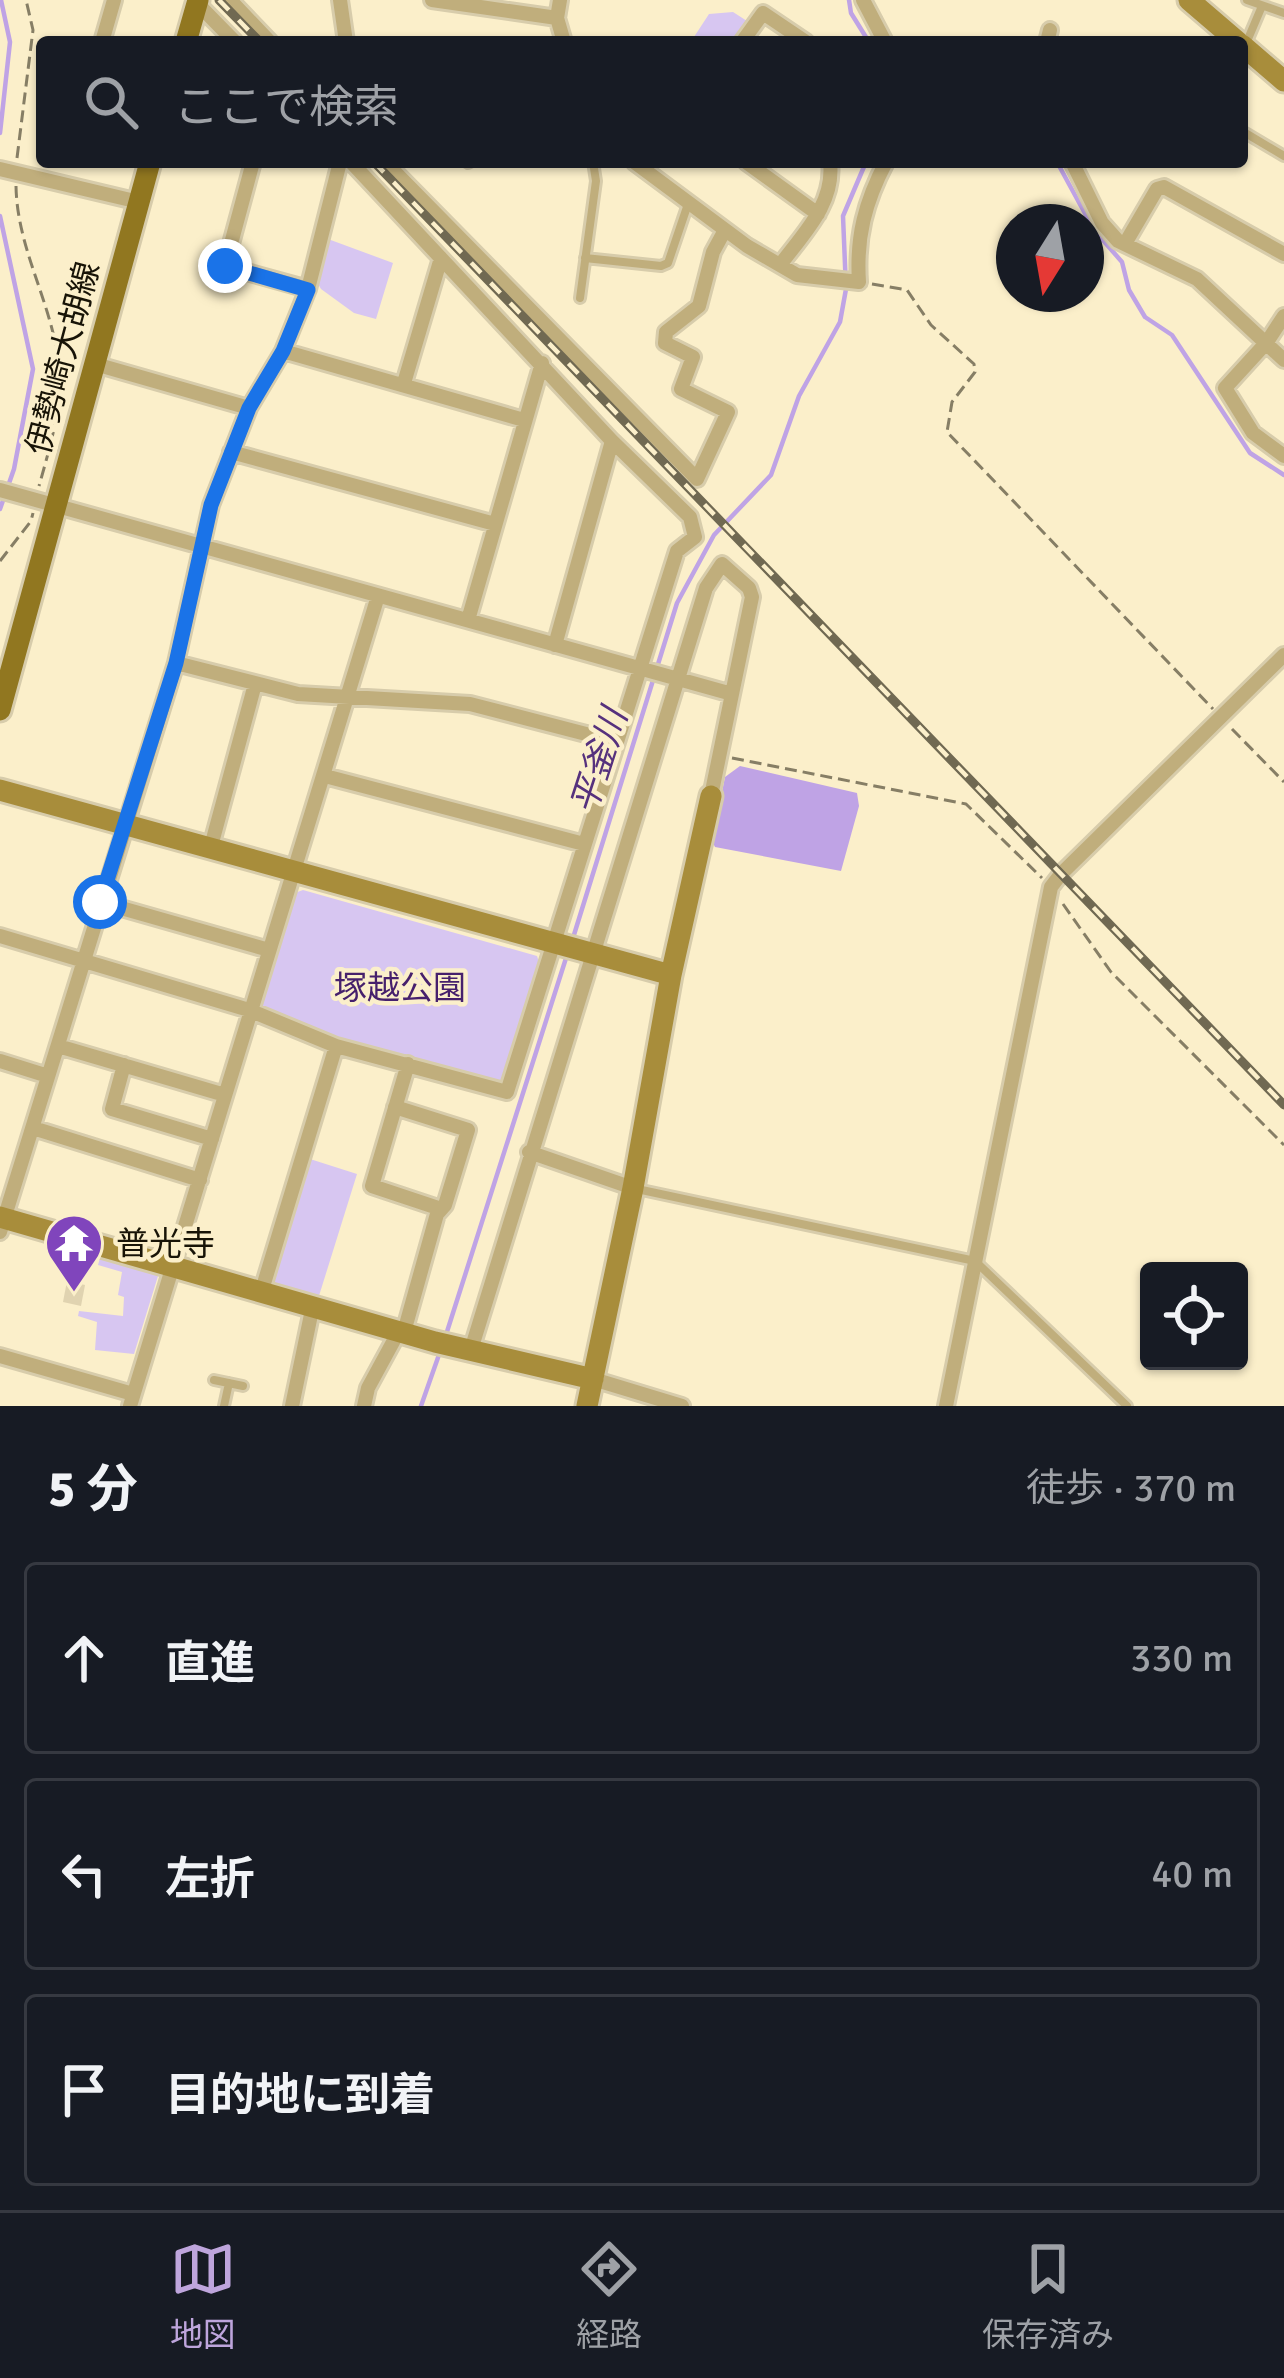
<!DOCTYPE html>
<html lang="ja">
<head>
<meta charset="utf-8">
<style>
	body { margin:0; font-family:Signika,"Noto Sans JP",sans-serif; background:#20242c; color:#f1f3f6 }
	.controls { position:absolute; right:36px; bottom:36px; display:grid; overflow:hidden; border-radius:12px; box-shadow:0 3px 9px #0004 }
	.controls button { width:108px; height:108px; display:grid; place-items:center; padding:0; border:0; border-bottom:3px solid #363941; background:#171b24; color:#f1f3f6; font:60px sans-serif }
	.compass { position:absolute; left:996px; top:204px; width:108px; height:108px; border-radius:50%; background:#171b24; box-shadow:0 3px 9px #0004; rotate:191deg }
	.stop { position:absolute; width:36px; height:36px; margin:-27px; border:9px solid #1a73e8; border-radius:50%; background:#fff }
	.stop.end { background:#1a73e8; border-color:#fff; box-shadow:0 3px 12px #0008 }
	.list { margin:0; padding:0; list-style:none }
	h2 { display:flex; justify-content:space-between; align-items:center; height:156px; margin:0; padding:0 48px; font-size:51px }
	h2 small { font-size:39px; font-weight:400; color:#9ea1a6 }
	.list li { display:grid; grid-template-columns:78px 1fr auto; gap:36px; align-items:center; box-sizing:border-box; height:192px; margin:0 24px 24px; padding:0 24px; border:3px solid #363941; border-radius:12px }
	.list b { display:block; font-size:45px; white-space:nowrap }
	.list em { font-size:39px; font-style:normal; color:#9ea1a6 }
	.icon { flex:none; width:66px; height:66px; fill:none; stroke:currentColor; stroke-width:2; stroke-linecap:round; stroke-linejoin:round }
	.map { position:relative; flex:none; width:1284px; height:1406px; overflow:hidden }
	.search { position:absolute; background:#171b24; box-shadow:0 3px 9px #0004; left:36px; right:36px; top:36px; height:132px; display:flex; align-items:center; gap:30px; box-sizing:border-box; padding:0 42px; border-radius:12px; color:#9ea1a6; font-size:45px }
	.sheet { height:804px; background:#171b24 }
	nav { display:flex; justify-content:space-around; align-items:center; box-sizing:border-box; height:168px; border-top:3px solid #363941; background:#171b24; font-size:33px; color:#9ea1a6 }
	nav a { display:grid; justify-items:center; gap:6px }
	nav .on { color:#bea5dc }
	.map>svg:first-child { display:block }
</style>
</head>
<body>
<div class="map">
<svg width="1284" height="1406" viewBox="0 0 1284 1406">
	<rect width="100%" height="100%" fill="#fbefca"/>
	<path fill="#d7c6f1" d="M 733,12 L 747,21 L 732,42 L 692,40 L 709,14 Z
		M 328,239 L 393,263 L 376,319 L 354,313 L 321,289 L 318,284 Z
		M 303,890 L 537,956 L 539,962 L 503,1080 L 499,1084 L 341,1039 L 263,1010 L 260,1003 L 292,894 Z
		M 310,1159 L 357,1174 L 318,1299 L 273,1283 Z
		M 101,1254 L 156,1271 L 158,1276 L 134,1354 L 95,1350 L 97,1322 L 78,1316 L 79,1311 L 123,1316 L 124,1297 L 118,1295 L 122,1272 L 98,1265 Z"/>
	<path fill="#bfa3e5" d="M 740,766 L 857,793 L 859,806 L 841,871 L 715,847 L 712,841 L 725,777 Z"/>
	<g fill="none" stroke-linecap="round" stroke-linejoin="round">
		<path stroke="#bfa3e5" stroke-width="4.5" d="M 849,0 L 851,13 L 869,42
			M 0,133 L 10,42 L 1,0
			M 1057,162 L 1094,230 L 1122,262 L 1129,290 L 1145,317 L 1172,335 L 1250,453 L 1284,475
			M 0,216 L 33,369 L 14,469 L 0,509
			M 573,938 L 677,603 L 714,535 L 771,475 L 799,396 L 840,322 L 846,289 L 843,216 L 866,162
			M 445,1338 L 567,955
			M 421,1406 L 441,1349"/>
	</g>
	<path fill="#e0d3b0" d="M 67,1281 L 85,1285 L 81,1306 L 63,1302 Z"/>
	<g fill="none" stroke-linecap="round" stroke-linejoin="round">
		<defs>
			<path id="lane" d="M 1247,0 L 1284,13
				M 1245,46 L 1262,6
				M 1242,131 L 1284,156
				M 468,163 L 470,162
				M 585,258 L 661,266 L 668,263 L 688,204
				M 580,298 L 596,181 L 593,162
				M 637,1189 L 975,1261 L 1127,1406
				M 214,1380 L 243,1386
				M 224,1406 L 229,1383"/>
			<path id="street" d="M 194,0 L 235,42
				M 230,0 L 270,42
				M 340,0 L 346,42
				M 432,0 L 557,18
				M 560,0 L 557,18 L 564,42
				M 863,0 L 885,42
				M 102,42 L 114,0
				M 742,42 L 763,13 L 806,42
				M 1047,42 L 1050,30
				M 253,162 L 225,266 L 308,289
				M 385,162 L 697,479 L 728,412 L 681,389 L 693,357 L 665,343 L 666,332 L 699,306 L 713,252 L 725,230
				M 634,162 L 747,246 L 797,275 L 859,282 C 856,237 865,202 886,162
				M 746,162 L 818,214
				M 1072,162 L 1102,223 L 1118,241 L 1197,279 L 1284,360
				M 0,169 L 139,202
				M 1126,242 L 1157,189 L 1164,187 L 1284,254
				M 780,265 C 804,233 835,203 830,162
				M 1284,316 L 1267,342 L 1225,388 L 1253,433 L 1284,456
				M 283,351 L 524,420
				M 95,364 L 249,408
				M 404,383 L 441,258
				M 231,452 L 495,524
				M 0,490 L 732,694
				M 468,620 L 542,363
				M 555,645 L 612,441
				M 176,663 L 298,694 L 470,704 L 617,742
				M 325,776 L 584,844
				M 210,850 L 255,684
				M 100,902 L 269,950
				M 0,936 L 249,1010 L 336,1046 L 507,1092 L 677,551 L 695,537 L 690,517 L 612,441 L 351,162
				M 58,1046 L 225,1095
				M 0,1061 L 48,1076
				M 408,1064 L 372,1186 L 441,1209
				M 124,1065 L 112,1109 L 212,1139
				M 395,1107 L 468,1130 L 445,1205 L 437,1214 L 404,1332
				M 33,1128 L 200,1180
				M 529,1152 L 633,1188
				M 0,1232 L 176,663 L 211,505 L 249,408 L 283,351 L 308,289 L 340,162
				M 262,1290 L 336,1046
				M 471,1350 L 706,588 L 722,564 L 749,588 L 752,597 L 711,796
				M 0,1356 L 133,1394
				M 593,1379 L 682,1406
				M 130,1406 L 378,596
				M 292,1406 L 313,1305
				M 364,1406 L 368,1388 L 399,1331
				M 946,1406 L 1051,887 L 1061,874 L 1284,655"/>
			<path id="secondary" d="M 1189,0 L 1238,42
				M 1242,45 L 1284,81
				M 0,790 L 671,975
				M 0,1217 L 435,1342 L 593,1379
				M 587,1406 L 633,1188 L 671,975 L 711,796"/>
			<path id="primary" d="M 186,42 L 198,0
				M 0,710 L 150,162"/>
		</defs>
		<use href="#lane" stroke="#d7ccab" stroke-width="14"/>
		<use href="#street" stroke="#d7ccab" stroke-width="20"/>
		<use href="#secondary" stroke="#d7ccab" stroke-width="27"/>
		<use href="#primary" stroke="#d7ccab" stroke-width="27"/>
		<path stroke="#867e65" stroke-width="3" stroke-dasharray="12 6" stroke-linecap="butt" d="M 17,158 L 33,30 L 26,0
			M 16,186 C 17,250 53,304 59,367 C 62,408 50,447 39,486
			M 872,284 L 907,290 L 931,325 L 974,364 L 975,372 L 952,402 L 947,432 L 1213,709
			M 0,561 L 31,521 L 33,513
			M 1232,729 L 1284,782
			M 732,758 L 966,804 L 1042,878
			M 1063,904 L 1111,972 L 1284,1145"/>
		<use href="#lane" stroke="#c0ae7c" stroke-width="8"/>
		<use href="#street" stroke="#c0ae7c" stroke-width="14"/>
		<use href="#secondary" stroke="#a88d3b" stroke-width="21"/>
		<use href="#primary" stroke="#917720" stroke-width="21"/>
		<defs>
			<path id="rail" d="M 219,0 L 260,42
				M 374,162 L 1284,1105"/>
		</defs>
		<use href="#rail" stroke="#706952" stroke-width="9"/>
		<use href="#rail" stroke="#fbefca" stroke-width="4.5" stroke-dasharray="14" stroke-linecap="butt"/>
	</g>
	<g fill="none" stroke-linecap="round" stroke-linejoin="round">
		<path stroke="#1a73e8" stroke-width="15" d="M 100,902 L 176,663 L 211,505 L 249,408 L 283,351 L 308,290 L 225,266"/>
	</g>
	<defs>
		<symbol id="temple-pin" viewBox="-11 -11 22 30"><path d="M0 17L-7.5 6A9.5 9.5 0 1 1 7.5 6Z" fill="#8045bc" stroke="#fbefca"/><path d="M0-6L5-2H3V0L6.5 2.5H4V6H1.5V3h-3V6H-4V2.5H-6.5L-3 0V-2H-5Z" fill="#fff"/></symbol>
	</defs>
	<g fill-rule="evenodd">
		<use href="#temple-pin" x="41" y="1210" width="66" height="90"/>
	</g>
	<g text-anchor="middle" stroke-width="9" stroke-linejoin="round" paint-order="stroke">
		<g font-size="33" fill="#181407" stroke="#fbefca">
			<text transform="translate(62 358) rotate(-75)" y="12">伊勢崎大胡線</text>
		</g>
		<g font-size="33" fill="#46206c" stroke="#fbefca">
			<text x="400" y="999">塚越公園</text>
		</g>
		<g font-size="33" fill="#181407" stroke="#fbefca" text-anchor="start">
			<text x="116" y="1255">普光寺</text>
		</g>
		<g font-size="36" font-style="italic" fill="#56317d" stroke="#fbefca">
			<text transform="translate(598 761) rotate(-72)" y="13">平釜川</text>
		</g>
	</g>
</svg>
<div class="controls">
<button><svg class="icon" aria-label="locate" viewBox="0 0 24 24"><circle cx="12" cy="12" r="6"/><path d="M12 2v4M12 18v4M2 12h4M18 12h4"/></svg></button>
</div>
<svg class="compass" viewBox="-18 -18 36 36"><path d="M0-13l5 13h-10z" fill="#e53935"/><path d="M0 13l5-13h-10z" fill="#9ea1a6"/></svg>
<div class="stop" style="left:100px;top:902px"></div>
<div class="stop end" style="left:225px;top:266px"></div>
<div class="search"><svg class="icon" aria-label="search" viewBox="0 0 24 24"><circle cx="10" cy="10" r="6"/><path d="M15 15l6 6"/></svg>ここで検索</div>
</div>
<section class="sheet">
<h2>5 分<small>徒歩 · 370 m</small></h2>
<ul class="list">
<li><svg class="icon" aria-label="ahead" viewBox="0 0 24 24"><path d="M12 20V5M6 11l6-6 6 6"/></svg><div><b>直進</b></div><em>330 m</em></li>
<li><svg class="icon" aria-label="left" viewBox="0 0 24 24"><path d="M17 20v-9H6M10 6l-5 5 5 5"/></svg><div><b>左折</b></div><em>40 m</em></li>
<li><svg class="icon" aria-label="arrive" viewBox="0 0 24 24"><path d="M6 21V4h12l-3 4 3 4H6"/></svg><div><b>目的地に到着</b></div></li>
</ul>
</section>
<nav>
<a class="on"><svg class="icon" aria-label="map" viewBox="0 0 24 24"><path d="M3 6l6-2 6 2 6-2v14l-6 2-6-2-6 2zM9 4v14M15 6v14"/></svg>地図</a>
<a><svg class="icon" aria-label="directions" viewBox="0 0 24 24"><path d="M12 3l9 9-9 9-9-9zM9 14v-3h6M13 9l2 2-2 2"/></svg>経路</a>
<a><svg class="icon" aria-label="saved" viewBox="0 0 24 24"><path d="M7 4h10v16l-5-4-5 4z"/></svg>保存済み</a>
</nav>
</body>
</html>
